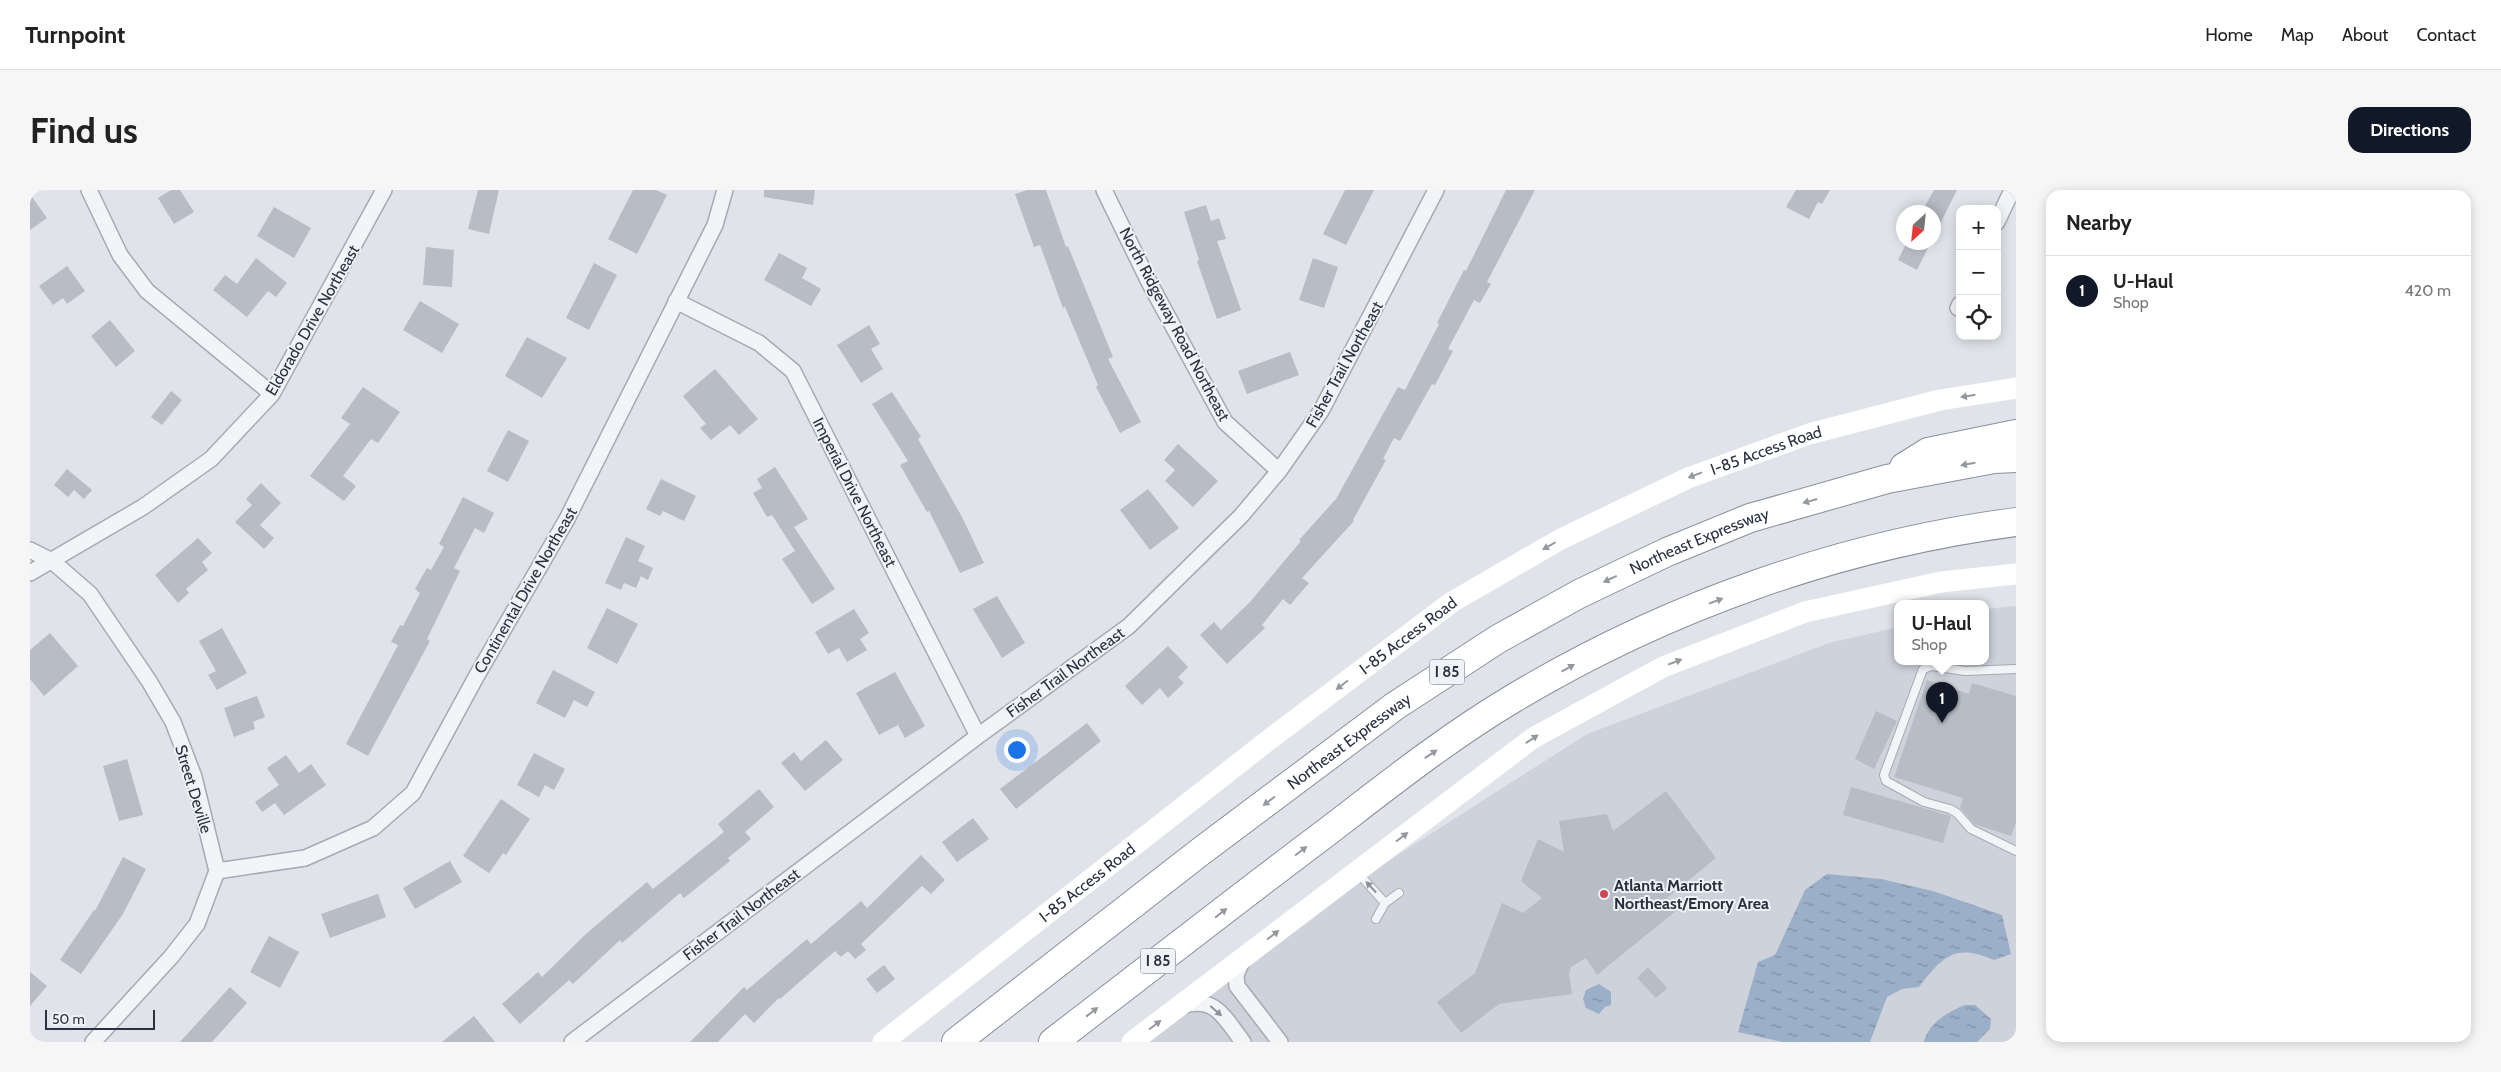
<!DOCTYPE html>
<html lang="en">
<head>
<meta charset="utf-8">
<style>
	body { margin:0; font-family:Cabin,sans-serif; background:#f6f6f6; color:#222 }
	.controls { position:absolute; right:15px; top:15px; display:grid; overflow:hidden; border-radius:10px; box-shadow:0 2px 12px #0003 }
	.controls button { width:45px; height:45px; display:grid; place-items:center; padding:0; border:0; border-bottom:1px solid #e0e0e0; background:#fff; color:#222; font:25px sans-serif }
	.compass { position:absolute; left:1866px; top:15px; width:45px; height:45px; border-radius:50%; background:#fff; box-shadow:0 2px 12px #0003; rotate:207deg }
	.scale { position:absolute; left:15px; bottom:12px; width:110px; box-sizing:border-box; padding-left:5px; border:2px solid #293040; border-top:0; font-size:14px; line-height:18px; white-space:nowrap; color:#293040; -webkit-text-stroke:4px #eff2f6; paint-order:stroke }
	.you { position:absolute; left:986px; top:559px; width:18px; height:18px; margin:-12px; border:4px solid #fff; border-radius:50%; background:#1a73e8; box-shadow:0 0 0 8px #1a73e833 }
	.badge { display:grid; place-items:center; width:32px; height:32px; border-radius:50%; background:#111827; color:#fff; font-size:16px; font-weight:700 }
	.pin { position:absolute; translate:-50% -41px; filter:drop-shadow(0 1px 2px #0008) }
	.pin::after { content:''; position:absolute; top:26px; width:18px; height:15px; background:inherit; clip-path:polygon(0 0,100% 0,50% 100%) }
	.popup { position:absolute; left:1864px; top:410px; width:95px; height:65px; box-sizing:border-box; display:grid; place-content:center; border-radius:10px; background:#fff; filter:drop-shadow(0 1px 4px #0005); font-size:16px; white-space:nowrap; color:#767676 }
	.popup b { font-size:19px; color:#222 }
	.popup::after { content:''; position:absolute; left:50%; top:100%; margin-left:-10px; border:10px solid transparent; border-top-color:#fff }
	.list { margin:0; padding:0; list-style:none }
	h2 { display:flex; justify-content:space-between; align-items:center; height:65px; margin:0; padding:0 20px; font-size:21px }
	h2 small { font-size:16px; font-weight:400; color:#767676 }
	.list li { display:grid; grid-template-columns:32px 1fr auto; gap:15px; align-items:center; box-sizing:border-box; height:70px; padding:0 20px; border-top:1px solid #e0e0e0 }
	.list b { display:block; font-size:19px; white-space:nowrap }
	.list p { margin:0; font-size:16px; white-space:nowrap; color:#767676 }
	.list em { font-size:16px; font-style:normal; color:#767676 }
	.icon { flex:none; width:28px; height:28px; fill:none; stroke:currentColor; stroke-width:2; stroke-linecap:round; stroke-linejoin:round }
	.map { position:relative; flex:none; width:1986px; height:852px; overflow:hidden; border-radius:15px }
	header { display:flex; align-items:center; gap:30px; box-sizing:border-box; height:70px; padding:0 25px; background:#fff; border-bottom:1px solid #e0e0e0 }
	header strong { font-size:24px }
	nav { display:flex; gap:28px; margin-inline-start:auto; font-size:18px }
	.intro { display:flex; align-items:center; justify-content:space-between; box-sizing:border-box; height:120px; padding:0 30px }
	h1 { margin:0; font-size:35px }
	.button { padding:12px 22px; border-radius:15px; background:#111827; color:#fff; font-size:18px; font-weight:700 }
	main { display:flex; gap:30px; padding:0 30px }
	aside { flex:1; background:#fff; border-radius:15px; box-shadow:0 2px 12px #0003 }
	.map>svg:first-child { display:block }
</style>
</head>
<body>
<header>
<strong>Turnpoint</strong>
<nav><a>Home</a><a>Map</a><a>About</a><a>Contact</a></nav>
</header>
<div class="intro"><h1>Find us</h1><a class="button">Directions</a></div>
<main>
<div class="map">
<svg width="1986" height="852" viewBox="0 0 1986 852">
	<defs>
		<pattern id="water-ripples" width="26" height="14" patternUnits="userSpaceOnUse" patternTransform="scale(1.25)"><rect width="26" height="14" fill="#9cafc8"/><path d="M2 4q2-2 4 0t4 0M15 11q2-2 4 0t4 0" fill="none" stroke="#7f8fa4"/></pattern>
	</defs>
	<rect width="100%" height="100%" fill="#e0e3e9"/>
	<path fill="#ced2db" d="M 1986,416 L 1986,852 L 1092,852 L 1161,797 L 1557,544 L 1799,453 L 1868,437 L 1868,472 L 1956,472 L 1956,419 Z"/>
	<path fill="url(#water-ripples)" d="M 1797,684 L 1851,689 L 1903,701 L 1972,725 L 1981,764 L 1964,770 C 1925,753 1913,766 1889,797 L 1872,799 L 1857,807 L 1840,852 L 1752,852 L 1708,842 L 1728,772 L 1745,765 L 1775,700 Z
		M 1569,794 L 1581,802 L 1581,815 L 1575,817 L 1569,824 L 1556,818 L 1553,809 L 1556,800 Z
		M 1935,815 L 1945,815 L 1961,829 L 1960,839 L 1947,852 L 1894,852 C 1898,833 1919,821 1935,815 Z"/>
	<path fill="#b7bcc5" d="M 141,0 L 150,0 L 164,22 L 144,34 L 128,8 Z
		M 448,0 L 469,0 L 459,44 L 438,39 Z
		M 603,0 L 626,0 L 637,5 L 607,64 L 578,49 Z
		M 734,0 L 785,0 L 783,15 L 734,7 Z
		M 997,0 L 1016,0 L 1036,57 L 1038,56 L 1083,167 L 1078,169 L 1111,232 L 1090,243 L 1066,197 L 1068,195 L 1035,117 L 1033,118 L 1010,55 L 1004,57 L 985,4 Z
		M 1315,0 L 1344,0 L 1316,55 L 1293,44 Z
		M 1476,0 L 1505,0 L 1457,92 L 1461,94 L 1450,113 L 1444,110 L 1418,159 L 1423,161 L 1405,195 L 1402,194 L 1370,251 L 1364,248 L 1353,269 L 1356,270 L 1323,330 L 1324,331 L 1272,388 L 1279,393 L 1260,415 L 1253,409 L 1232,435 L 1235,438 L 1197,474 L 1170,445 L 1184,432 L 1191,440 L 1220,412 L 1271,351 L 1269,350 L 1306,309 L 1368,197 L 1375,200 L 1409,134 L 1407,133 L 1434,80 L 1436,81 Z
		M 1766,0 L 1800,0 L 1792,14 L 1788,12 L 1779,29 L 1756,17 Z
		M 1904,0 L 1927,0 L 1904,46 L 1904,22 L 1894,18 Z
		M 0,4 L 17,28 L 0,40 Z
		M 1176,15 L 1181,31 L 1189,28 L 1196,49 L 1187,51 L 1211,120 L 1187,129 L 1167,71 L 1169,70 L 1154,22 Z
		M 244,17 L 281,38 L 264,68 L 227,46 Z
		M 1877,52 L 1901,52 L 1887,80 L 1868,70 Z
		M 396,57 L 424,60 L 422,97 L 393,95 Z
		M 749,63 L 777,78 L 772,88 L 791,99 L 781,116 L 734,90 Z
		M 226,68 L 257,93 L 246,107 L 238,101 L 217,127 L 183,100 L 195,85 L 207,94 Z
		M 1283,68 L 1308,77 L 1294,118 L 1269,110 Z
		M 564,73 L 587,85 L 559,140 L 536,128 Z
		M 37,76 L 55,101 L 37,114 L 33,108 L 23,115 L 9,96 Z
		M 390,111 L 429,134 L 412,163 L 373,140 Z
		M 80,130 L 105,161 L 86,177 L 61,146 Z
		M 839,135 L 850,154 L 841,159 L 853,179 L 831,193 L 807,155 Z
		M 497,147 L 537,168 L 512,208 L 475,186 Z
		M 1260,162 L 1269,185 L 1217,204 L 1208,181 Z
		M 685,179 L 728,229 L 709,245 L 700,235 L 681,250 L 670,238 L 676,234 L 653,206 Z
		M 333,197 L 370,222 L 348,253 L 341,249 L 313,286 L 326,296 L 314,311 L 280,286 L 320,234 L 311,228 Z
		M 141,201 L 152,210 L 132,235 L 121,227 Z
		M 862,202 L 891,247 L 888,249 L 932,327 L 954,373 L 930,383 L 899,321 L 897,322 L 870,275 L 878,271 L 842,214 Z
		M 478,240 L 499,251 L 478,292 L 457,281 Z
		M 1148,254 L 1188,291 L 1163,317 L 1135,291 L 1145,280 L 1134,270 Z
		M 745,277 L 778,329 L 764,337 L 805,399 L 782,414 L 752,369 L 765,361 L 742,325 L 737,327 L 723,303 L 732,298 L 727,289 Z
		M 37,279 L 62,300 L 54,309 L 44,300 L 38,307 L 24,295 Z
		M 631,289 L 666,306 L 654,331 L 633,321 L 630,326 L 616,319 Z
		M 231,293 L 251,313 L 230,335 L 244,348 L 234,359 L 205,332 L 222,315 L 216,309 Z
		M 1118,299 L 1149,338 L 1120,360 L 1090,320 Z
		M 433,307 L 464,323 L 454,343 L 445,338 L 424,378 L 430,381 L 397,449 L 400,451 L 338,566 L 316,554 L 368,455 L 361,452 L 370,435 L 373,436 L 390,403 L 385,399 L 397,378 L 401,380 L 414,357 L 409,354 Z
		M 596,347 L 615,356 L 608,371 L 623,378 L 618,390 L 611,386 L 606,398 L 594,393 L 591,400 L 575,393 Z
		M 168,348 L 182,363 L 172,372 L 178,380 L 156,399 L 159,403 L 148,413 L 125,385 Z
		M 967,406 L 995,453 L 972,468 L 943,419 Z
		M 577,418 L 608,434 L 587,474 L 557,458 Z
		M 824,419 L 839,443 L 830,449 L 837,460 L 817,472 L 809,458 L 798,464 L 785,442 Z
		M 192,438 L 217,483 L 187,500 L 178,485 L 186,481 L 169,451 Z
		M 20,443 L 48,476 L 14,506 L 0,489 L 0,460 Z
		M 1138,456 L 1158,477 L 1148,487 L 1154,493 L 1138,508 L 1130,498 L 1112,515 L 1095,496 Z
		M 523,480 L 565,502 L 557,517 L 544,510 L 535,528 L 506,513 Z
		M 865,482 L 895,536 L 875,548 L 868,535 L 849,545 L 826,503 Z
		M 1897,490 L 1939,504 L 1942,493 L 1986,506 L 1986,632 L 1981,646 L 1944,634 L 1930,618 L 1933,608 L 1864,587 Z
		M 227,506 L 235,527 L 223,532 L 225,539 L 204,547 L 194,518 Z
		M 1846,521 L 1867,531 L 1844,579 L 1825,569 Z
		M 1057,533 L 1071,551 L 986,619 L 970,599 Z
		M 796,550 L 813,570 L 775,601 L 751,573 L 764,562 L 771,571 Z
		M 504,563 L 535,579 L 524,600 L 515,595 L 509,607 L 487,595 Z
		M 256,565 L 269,583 L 281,574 L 296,595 L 254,625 L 245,613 L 232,622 L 225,612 L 249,595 L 237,578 Z
		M 97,569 L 113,625 L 89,631 L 73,576 Z
		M 1821,597 L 1921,626 L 1913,653 L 1813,625 Z
		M 729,599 L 744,617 L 715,642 L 721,649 L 698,668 L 700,671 L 654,708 L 650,703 L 592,753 L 590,750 L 543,794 L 539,790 L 490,834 L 472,814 L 508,782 L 512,787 L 557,743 L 617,692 L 623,699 L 694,642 L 688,634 Z
		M 1636,601 L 1686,668 L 1637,708 L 1647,720 L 1567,785 L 1556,768 L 1541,777 L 1539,784 L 1542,804 L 1469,814 L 1431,843 L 1407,812 L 1445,783 L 1472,713 L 1493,723 L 1512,708 L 1491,691 L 1508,649 L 1534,662 L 1529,631 L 1577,624 L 1583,641 Z
		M 471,609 L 500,629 L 476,665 L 473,663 L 459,683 L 433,666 Z
		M 943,628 L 959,649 L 927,672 L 912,652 Z
		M 891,665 L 915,690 L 901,704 L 892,696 L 831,754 L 836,760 L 825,769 L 818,761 L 811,767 L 805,761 L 750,809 L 749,808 L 724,833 L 715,824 L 688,852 L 660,852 L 714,797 L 717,800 L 777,749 L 781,754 L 831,711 L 837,718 Z
		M 93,667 L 116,679 L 93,724 L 51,784 L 30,770 L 64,720 L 65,721 Z
		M 420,671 L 432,692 L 385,719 L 373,698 Z
		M 348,704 L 356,727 L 300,748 L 291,724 Z
		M 239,746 L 269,762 L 250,798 L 220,782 Z
		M 854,775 L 865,789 L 847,803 L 836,789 Z
		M 1618,777 L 1637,798 L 1626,808 L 1607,788 Z
		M 0,782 L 17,796 L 0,816 Z
		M 200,797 L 217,813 L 182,852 L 150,852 Z
		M 444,826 L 465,852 L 412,852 Z"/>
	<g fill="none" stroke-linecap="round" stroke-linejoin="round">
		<defs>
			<path id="lane" d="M 1986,479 L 1935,481 L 1902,476 L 1893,479 L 1854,585 L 1856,591 L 1894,612 L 1920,619 L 1927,623 L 1941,639 L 1986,661
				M 1328,683 L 1355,713
				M 1346,729 L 1355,713 L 1369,703"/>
			<path id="street" d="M 59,0 L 90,65 L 117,101 L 242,204
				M 1074,0 L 1119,92 L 1195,232 L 1249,281
				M 1967,32 L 1982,0
				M 646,111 L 729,153 L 763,181 L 948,546
				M 1928,118 L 1930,114
				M 0,360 L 22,371 L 60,404 L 119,491 L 143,532 L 164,587 L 187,681 L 167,734 L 141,767 L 63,852
				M 0,383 L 113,317 L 181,269 L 242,204 L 354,0
				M 187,681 L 275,668 L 343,638 L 383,603 L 446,487 L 537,329 L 685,35 L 695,0
				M 1213,769 L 1206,785 L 1207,796 L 1250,852
				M 1152,816 C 1186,805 1195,829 1213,852
				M 542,852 L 948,546 L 1099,436 L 1211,326 L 1249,281 L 1291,221 L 1406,0"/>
			<g id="highway">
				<path d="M 1874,277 L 1898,262 L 1986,244"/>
				<path id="s2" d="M 926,852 L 1170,662 L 1365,516 L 1468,449 L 1549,404 L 1637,362 L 1720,328 L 1857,289 L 1964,269 L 1986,268"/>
				<path d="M 1023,852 C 1112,784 1200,715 1289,648 C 1352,600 1415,549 1484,508 C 1636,417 1810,355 1986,332"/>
			</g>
		</defs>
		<use href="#lane" stroke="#a5aab3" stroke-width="10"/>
		<use href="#street" stroke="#a5aab3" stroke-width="18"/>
		<use href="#highway" stroke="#88909f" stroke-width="30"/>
		<use href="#lane" stroke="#f3f4f7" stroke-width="8"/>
		<use href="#street" stroke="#f3f4f7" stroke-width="15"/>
		<g stroke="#fff" stroke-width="21">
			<path id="s1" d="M 853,852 L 1240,549 L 1422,412 L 1531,349 L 1658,288 L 1779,244 L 1910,210 L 1986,198"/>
			<path d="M 1102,852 L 1503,548 L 1633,477 L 1775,422 L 1911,392 L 1986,384"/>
		</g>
		<use href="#highway" stroke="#fff" stroke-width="28"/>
	</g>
	<defs><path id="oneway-solid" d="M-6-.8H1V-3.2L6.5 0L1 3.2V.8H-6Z" transform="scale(1.25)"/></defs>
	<g fill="#9498a0">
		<use href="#oneway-solid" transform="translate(1938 206) rotate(171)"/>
		<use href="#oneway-solid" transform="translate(1938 274) rotate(170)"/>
		<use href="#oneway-solid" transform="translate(1665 285) rotate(159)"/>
		<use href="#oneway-solid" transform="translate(1780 311) rotate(164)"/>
		<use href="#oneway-solid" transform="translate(1519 356) rotate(150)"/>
		<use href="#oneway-solid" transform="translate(1580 389) rotate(155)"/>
		<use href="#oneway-solid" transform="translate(1686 411) rotate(-21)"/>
		<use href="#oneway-solid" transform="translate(1645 472) rotate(-21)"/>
		<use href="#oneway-solid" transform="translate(1538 478) rotate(-29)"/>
		<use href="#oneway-solid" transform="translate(1312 495) rotate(143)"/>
		<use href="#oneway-solid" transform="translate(1502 549) rotate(-34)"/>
		<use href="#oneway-solid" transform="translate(1401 564) rotate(-34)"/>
		<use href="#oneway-solid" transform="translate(1239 611) rotate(143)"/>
		<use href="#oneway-solid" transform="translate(1372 647) rotate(-37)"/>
		<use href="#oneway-solid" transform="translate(1271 661) rotate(-37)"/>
		<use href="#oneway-solid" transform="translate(1191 723) rotate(-38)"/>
		<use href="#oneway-solid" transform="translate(1243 745) rotate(-37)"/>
		<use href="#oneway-solid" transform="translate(1062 822) rotate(-38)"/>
		<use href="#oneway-solid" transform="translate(1125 835) rotate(-37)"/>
	</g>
	<g fill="#8e929c">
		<use href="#oneway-solid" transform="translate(1341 697) rotate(-133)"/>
		<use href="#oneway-solid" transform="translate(1186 821) rotate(41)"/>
	</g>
	<circle fill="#cb4755" stroke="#eff2f6" stroke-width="2" cx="1574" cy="704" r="5"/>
	<g text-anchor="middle" stroke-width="4" stroke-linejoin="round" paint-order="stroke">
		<g fill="#eff2f6" stroke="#646a77" stroke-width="1">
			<rect x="1399.5" y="469.5" width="35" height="25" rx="4"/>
			<rect x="1110.5" y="758.5" width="35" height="25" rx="4"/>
		</g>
		<g font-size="15" font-weight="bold" fill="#293040">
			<text x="1417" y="487">I 85</text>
			<text x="1128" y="776">I 85</text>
		</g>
		<g font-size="16" fill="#293040" stroke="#eff2f6">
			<text transform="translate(282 130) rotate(-60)" y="6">Eldorado Drive Northeast</text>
			<text transform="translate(1145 134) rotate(62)" y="6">North Ridgeway Road Northeast</text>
			<text transform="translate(1314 174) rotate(-61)" y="6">Fisher Trail Northeast</text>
			<text dy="6" stroke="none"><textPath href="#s1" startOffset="1069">I-85 Access Road</textPath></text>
			<text transform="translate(825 302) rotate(63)" y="6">Imperial Drive Northeast</text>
			<text dy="6" stroke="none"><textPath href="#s2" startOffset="900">Northeast Expressway</textPath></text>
			<text transform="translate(495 400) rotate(-60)" y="6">Continental Drive Northeast</text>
			<text dy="6" stroke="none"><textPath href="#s1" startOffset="664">I-85 Access Road</textPath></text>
			<text transform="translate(1035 482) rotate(-36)" y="6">Fisher Trail Northeast</text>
			<text dy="6" stroke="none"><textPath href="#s2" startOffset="495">Northeast Expressway</textPath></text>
			<text transform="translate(164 599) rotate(73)" y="6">Street Deville</text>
			<text dy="6" stroke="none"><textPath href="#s1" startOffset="259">I-85 Access Road</textPath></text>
			<text transform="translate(711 724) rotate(-37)" y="6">Fisher Trail Northeast</text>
		</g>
		<g font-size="16" font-weight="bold" fill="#293040" stroke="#eff2f6" text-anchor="start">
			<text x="1584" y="701">Atlanta Marriott<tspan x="1584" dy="18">Northeast/Emory Area</tspan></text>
		</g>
	</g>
</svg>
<div class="controls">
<button>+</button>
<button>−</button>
<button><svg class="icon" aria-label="locate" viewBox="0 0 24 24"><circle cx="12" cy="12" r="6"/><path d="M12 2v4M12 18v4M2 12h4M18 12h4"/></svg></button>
</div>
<svg class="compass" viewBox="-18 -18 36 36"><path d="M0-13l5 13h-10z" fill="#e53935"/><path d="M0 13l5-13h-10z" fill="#767676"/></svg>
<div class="scale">50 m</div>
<div class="you"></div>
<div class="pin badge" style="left:1912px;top:533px">1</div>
<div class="popup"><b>U-Haul</b>Shop</div>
</div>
<aside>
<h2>Nearby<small></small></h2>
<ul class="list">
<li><span class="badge">1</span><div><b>U-Haul</b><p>Shop</p></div><em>420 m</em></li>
</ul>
</aside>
</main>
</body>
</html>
